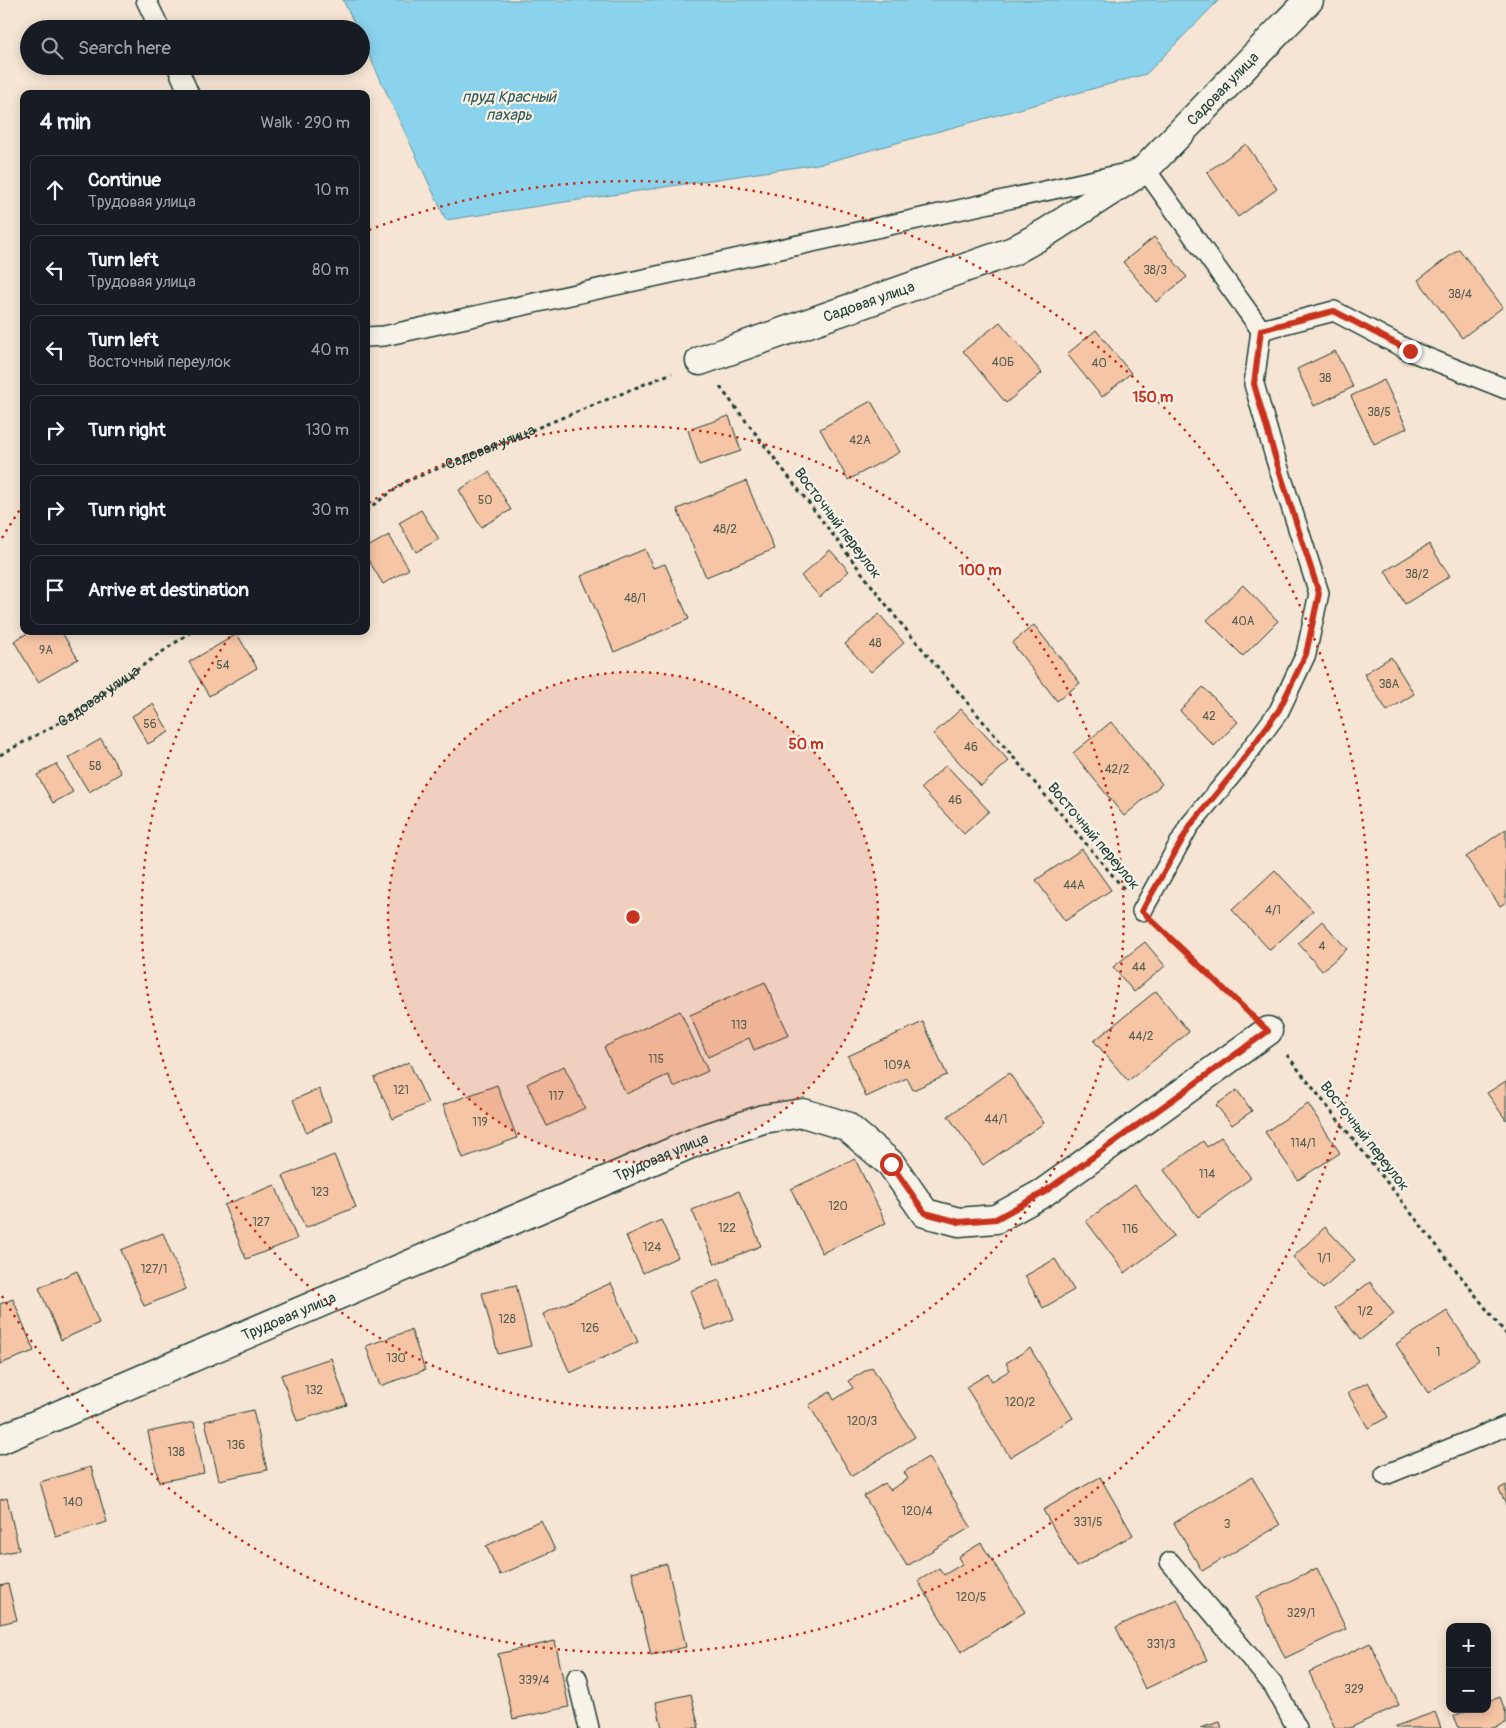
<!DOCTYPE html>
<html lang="en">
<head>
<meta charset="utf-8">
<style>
	body { margin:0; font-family:Pangolin,sans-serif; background:#20242c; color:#f1f3f6 }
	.controls { position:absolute; right:15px; bottom:15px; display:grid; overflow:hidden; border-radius:10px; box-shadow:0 2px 12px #0003 }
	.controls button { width:45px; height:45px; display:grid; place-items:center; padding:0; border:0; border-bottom:1px solid #363941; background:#171b24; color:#f1f3f6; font:25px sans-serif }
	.stop { position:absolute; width:15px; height:15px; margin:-11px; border:4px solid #c8321e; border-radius:50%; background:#fff }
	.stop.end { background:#c8321e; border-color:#fff; box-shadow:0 1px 5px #0008 }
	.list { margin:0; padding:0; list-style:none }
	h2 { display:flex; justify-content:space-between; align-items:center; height:65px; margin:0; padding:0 20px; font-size:21px }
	h2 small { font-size:16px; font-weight:400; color:#9ea1a6 }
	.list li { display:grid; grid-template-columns:32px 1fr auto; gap:15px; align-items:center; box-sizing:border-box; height:70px; margin:0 10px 10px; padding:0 10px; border:1px solid #363941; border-radius:10px }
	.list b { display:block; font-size:19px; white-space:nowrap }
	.list p { margin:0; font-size:16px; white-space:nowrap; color:#9ea1a6 }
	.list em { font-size:16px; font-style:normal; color:#9ea1a6 }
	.icon { flex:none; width:28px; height:28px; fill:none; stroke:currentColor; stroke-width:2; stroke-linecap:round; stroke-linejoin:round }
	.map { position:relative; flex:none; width:1506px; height:1728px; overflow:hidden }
	.search { position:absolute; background:#171b24; box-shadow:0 2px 12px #0003; left:20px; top:20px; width:350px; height:55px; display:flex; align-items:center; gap:12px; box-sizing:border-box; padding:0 18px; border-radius:28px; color:#9ea1a6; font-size:19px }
	.panel { position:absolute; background:#171b24; box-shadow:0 2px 12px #0003; left:20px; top:90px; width:350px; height:545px; border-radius:10px }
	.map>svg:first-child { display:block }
</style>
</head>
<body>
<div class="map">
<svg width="1506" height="1728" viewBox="0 0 1506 1728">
	<rect width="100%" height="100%" fill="#f6e5d4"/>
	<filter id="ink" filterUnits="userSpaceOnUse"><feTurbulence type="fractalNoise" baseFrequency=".02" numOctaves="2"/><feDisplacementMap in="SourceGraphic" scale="10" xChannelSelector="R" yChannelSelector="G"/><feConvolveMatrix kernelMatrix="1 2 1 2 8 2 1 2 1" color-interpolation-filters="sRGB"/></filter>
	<g filter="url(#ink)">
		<path fill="#8bd2ec" stroke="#6096a2" d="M 343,0 L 1219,0 L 1146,74 L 824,163 L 446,220 L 361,38 L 361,29 L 357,29 Z"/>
		<path fill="#f5c5a5" stroke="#1f3d34" d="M 1246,144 L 1277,189 L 1238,217 L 1207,172 Z
			M 1154,237 L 1187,277 L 1156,302 L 1123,262 Z
			M 1459,249 L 1503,307 L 1462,338 L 1418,280 Z
			M 1000,322 L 1042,373 L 1006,403 L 963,351 Z
			M 1096,330 L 1131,373 L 1102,397 L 1067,354 Z
			M 1335,351 L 1353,387 L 1314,406 L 1297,369 Z
			M 1384,380 L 1407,428 L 1374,444 L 1351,396 Z
			M 871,401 L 900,452 L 848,480 L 820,429 Z
			M 729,416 L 741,451 L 699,465 L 688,430 Z
			M 489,472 L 511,510 L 481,527 L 459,490 Z
			M 746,481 L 774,549 L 706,577 L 677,509 Z
			M 421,510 L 439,539 L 416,552 L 399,523 Z
			M 389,535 L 409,569 L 383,584 L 366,556 L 366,548 Z
			M 1429,544 L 1450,576 L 1405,604 L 1385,571 Z
			M 645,549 L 653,568 L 665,564 L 689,619 L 614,652 L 581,576 Z
			M 830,550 L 849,571 L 820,597 L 801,576 Z
			M 1243,585 L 1278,621 L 1243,656 L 1207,620 Z
			M 879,614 L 904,643 L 871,672 L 845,644 Z
			M 1034,625 L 1080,683 L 1057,701 L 1012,643 Z
			M 31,631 L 61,631 L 78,659 L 38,682 L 14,641 Z
			M 237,634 L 257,668 L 209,696 L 189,662 Z
			M 1391,657 L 1414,694 L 1387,711 L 1364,674 Z
			M 1203,687 L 1238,722 L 1214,746 L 1180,711 Z
			M 153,704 L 169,732 L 148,744 L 132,716 Z
			M 961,709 L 1009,761 L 981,786 L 933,734 Z
			M 1111,722 L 1162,784 L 1124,816 L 1073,753 Z
			M 101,739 L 121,773 L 89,792 L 68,758 Z
			M 56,764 L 73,792 L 53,803 L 37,775 Z
			M 946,765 L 989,811 L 964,834 L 921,788 Z
			M 1506,829 L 1506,902 L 1500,906 L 1466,857 Z
			M 1082,849 L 1111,890 L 1065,921 L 1036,880 Z
			M 1275,870 L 1313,911 L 1270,950 L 1232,910 Z
			M 1322,921 L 1347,949 L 1322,971 L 1298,943 Z
			M 1145,942 L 1165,966 L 1134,992 L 1113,967 Z
			M 765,982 L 789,1035 L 754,1050 L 749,1038 L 708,1057 L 690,1015 Z
			M 1156,991 L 1189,1032 L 1128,1081 L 1094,1041 Z
			M 680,1011 L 708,1071 L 674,1087 L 668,1075 L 626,1094 L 604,1047 Z
			M 923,1022 L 947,1075 L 913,1090 L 907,1078 L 866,1097 L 848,1056 Z
			M 409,1062 L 428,1103 L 393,1119 L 374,1078 Z
			M 564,1066 L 585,1108 L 547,1126 L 527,1084 Z
			M 1009,1073 L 1044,1123 L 983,1165 L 948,1116 Z
			M 1506,1081 L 1506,1120 L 1487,1093 Z
			M 497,1085 L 517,1138 L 463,1158 L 443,1105 Z
			M 319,1089 L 332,1121 L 306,1132 L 293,1100 Z
			M 1237,1090 L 1252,1111 L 1232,1125 L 1216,1105 Z
			M 1308,1104 L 1340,1153 L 1298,1180 L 1265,1132 Z
			M 1221,1137 L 1251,1178 L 1198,1217 L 1164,1170 L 1203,1141 L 1207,1147 Z
			M 334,1155 L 356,1207 L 305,1228 L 283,1176 Z
			M 855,1159 L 886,1223 L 822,1253 L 791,1189 Z
			M 275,1185 L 297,1239 L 246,1259 L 224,1205 Z
			M 1135,1185 L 1174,1236 L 1125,1273 L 1086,1221 Z
			M 739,1191 L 761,1246 L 715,1264 L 692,1210 Z
			M 661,1220 L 678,1257 L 643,1273 L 626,1236 Z
			M 1325,1227 L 1355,1260 L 1323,1289 L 1293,1257 Z
			M 163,1233 L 186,1289 L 144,1306 L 121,1250 Z
			M 1055,1259 L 1074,1290 L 1043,1308 L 1025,1276 Z
			M 77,1271 L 99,1323 L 61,1340 L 39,1288 Z
			M 719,1280 L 734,1319 L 705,1330 L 690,1291 Z
			M 1370,1282 L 1394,1314 L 1360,1340 L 1335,1308 Z
			M 611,1283 L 638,1342 L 570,1373 L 543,1314 Z
			M 516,1285 L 531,1346 L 498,1354 L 482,1293 Z
			M 13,1299 L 34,1351 L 0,1364 L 0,1304 Z
			M 1447,1311 L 1479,1360 L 1428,1393 L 1396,1344 Z
			M 411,1330 L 425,1370 L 380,1386 L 366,1346 Z
			M 1030,1348 L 1073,1418 L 1010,1457 L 966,1387 L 988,1374 L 992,1381 L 1010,1370 L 1006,1363 Z
			M 331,1358 L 347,1405 L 297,1421 L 281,1375 Z
			M 872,1367 L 915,1437 L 852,1476 L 809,1405 L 830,1392 L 834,1400 L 853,1388 L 848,1381 Z
			M 1368,1382 L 1388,1417 L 1368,1428 L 1348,1393 Z
			M 253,1410 L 267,1470 L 219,1480 L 205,1421 Z
			M 194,1422 L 204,1473 L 159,1482 L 148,1432 Z
			M 928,1457 L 971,1527 L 907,1566 L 864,1496 L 885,1483 L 890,1490 L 908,1479 L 904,1472 Z
			M 91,1467 L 107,1522 L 56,1537 L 40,1482 Z
			M 1100,1477 L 1133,1535 L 1076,1567 L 1043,1510 Z
			M 1252,1477 L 1280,1525 L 1202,1571 L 1174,1523 Z
			M 1506,1485 L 1506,1505 L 1499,1489 Z
			M 7,1498 L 19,1550 L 0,1554 L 0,1500 Z
			M 541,1520 L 555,1550 L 500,1575 L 486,1546 Z
			M 981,1543 L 1025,1612 L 961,1652 L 918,1581 L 939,1568 L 944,1575 L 962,1564 L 958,1557 Z
			M 667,1564 L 686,1647 L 651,1655 L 632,1572 Z
			M 1317,1568 L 1346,1629 L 1285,1658 L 1256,1597 Z
			M 8,1584 L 17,1620 L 0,1624 L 0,1586 Z
			M 1177,1599 L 1207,1660 L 1145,1689 L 1116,1627 Z
			M 555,1641 L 569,1707 L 513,1719 L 498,1654 Z
			M 1370,1643 L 1399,1705 L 1350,1728 L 1335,1728 L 1309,1672 Z
			M 691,1694 L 699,1728 L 662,1728 L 656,1702 Z
			M 1500,1697 L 1506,1713 L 1506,1723 L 1493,1728 L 1459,1728 L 1454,1716 L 1470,1709 L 1487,1709 L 1487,1702 Z
			M 1435,1712 L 1441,1728 L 1396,1728 L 1396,1726 Z
			M 1220,1722 L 1222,1728 L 1200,1728 Z"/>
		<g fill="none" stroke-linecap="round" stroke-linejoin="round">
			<defs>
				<path id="lane" d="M 146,0 L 160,29
					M 177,66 L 189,94
					M 1261,330 L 1334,311 L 1410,351 L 1506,389
					M 366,337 L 384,336 L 1145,169 L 1261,330 L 1254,384 L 1276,460 L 1319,593 L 1306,654 L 1279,711 L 1234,772 L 1189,826 L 1142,911
					M 1385,1475 L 1506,1426
					M 1170,1562 L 1274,1686 L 1297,1728
					M 577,1678 L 589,1728"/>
				<g id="street">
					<path id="s3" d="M 700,361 L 1013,251 L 1047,232 L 1145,169 L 1309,0"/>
					<path id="s4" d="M 0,1440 L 700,1140 L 763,1119 L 803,1113 L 846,1126 L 891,1164 L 925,1213 L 959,1222 L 996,1219 L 1043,1193 L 1268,1031"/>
				</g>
			</defs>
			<use href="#lane" stroke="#1f3d34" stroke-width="22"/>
			<use href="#street" stroke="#1f3d34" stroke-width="31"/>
			<g stroke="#1f3d34" stroke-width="3" stroke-dasharray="4 4" stroke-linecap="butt">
				<path d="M 720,387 L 898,620 L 1124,889"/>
				<path id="s1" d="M 366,510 L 407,481 L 672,373"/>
				<path id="s2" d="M 0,755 L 68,718 L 192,631"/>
				<path d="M 1160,928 L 1246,1010"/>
				<path d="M 1287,1055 L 1506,1334"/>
			</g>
			<use href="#lane" stroke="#f7f3e8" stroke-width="19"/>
			<use href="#street" stroke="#f7f3e8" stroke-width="28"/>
		</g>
	</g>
	<g fill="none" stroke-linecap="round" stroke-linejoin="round" filter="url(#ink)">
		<path stroke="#c8321e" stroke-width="6" d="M 891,1164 L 925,1213 L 959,1222 L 996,1219 L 1043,1193 L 1268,1031 L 1142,911 L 1190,826 L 1234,772 L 1279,710 L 1306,654 L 1319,593 L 1276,460 L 1254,384 L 1261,330 L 1334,311 L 1410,351"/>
	</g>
	<circle cx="633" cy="917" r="245" fill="#c8321e" fill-opacity=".12"/>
	<g fill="none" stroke="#c8321e" stroke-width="2.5" stroke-dasharray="2.5 5">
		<circle cx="633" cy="917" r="245"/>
		<path d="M369 503A491 491 0 1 1 233 632"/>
		<path d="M2 538A736 736 0 0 1 23 505M369 230A736 736 0 1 1 2 1296"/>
	</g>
	<g text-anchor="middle" stroke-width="4.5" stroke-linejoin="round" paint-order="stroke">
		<g font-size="12" fill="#545f50">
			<text x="1155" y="274">38/3</text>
			<text x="1460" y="298">38/4</text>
			<text x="1003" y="366">40Б</text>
			<text x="1099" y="367">40</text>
			<text x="1325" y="382">38</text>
			<text x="1379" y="416">38/5</text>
			<text x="860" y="444">42А</text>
			<text x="485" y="504">50</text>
			<text x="725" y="533">48/2</text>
			<text x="1417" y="578">38/2</text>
			<text x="635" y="602">48/1</text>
			<text x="1243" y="625">40А</text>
			<text x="875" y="647">48</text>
			<text x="46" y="654">9А</text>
			<text x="223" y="669">54</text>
			<text x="1389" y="688">38А</text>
			<text x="1209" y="720">42</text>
			<text x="150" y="728">56</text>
			<text x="971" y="751">46</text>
			<text x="95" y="770">58</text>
			<text x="1117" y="773">42/2</text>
			<text x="955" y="804">46</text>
			<text x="1074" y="889">44А</text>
			<text x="1273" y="914">4/1</text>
			<text x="1322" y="950">4</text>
			<text x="1139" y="971">44</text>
			<text x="739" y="1029">113</text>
			<text x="1141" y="1040">44/2</text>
			<text x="656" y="1063">115</text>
			<text x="897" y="1069">109А</text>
			<text x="401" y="1094">121</text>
			<text x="556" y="1100">117</text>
			<text x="996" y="1123">44/1</text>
			<text x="480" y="1126">119</text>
			<text x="1303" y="1147">114/1</text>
			<text x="1207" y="1178">114</text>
			<text x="320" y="1196">123</text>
			<text x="838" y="1210">120</text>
			<text x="261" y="1226">127</text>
			<text x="727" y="1232">122</text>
			<text x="1130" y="1233">116</text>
			<text x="652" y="1251">124</text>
			<text x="1324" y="1262">1/1</text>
			<text x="154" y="1273">127/1</text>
			<text x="1365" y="1315">1/2</text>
			<text x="507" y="1323">128</text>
			<text x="590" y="1332">126</text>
			<text x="1438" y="1356">1</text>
			<text x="396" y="1362">130</text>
			<text x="314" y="1394">132</text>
			<text x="1020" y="1406">120/2</text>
			<text x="862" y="1425">120/3</text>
			<text x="236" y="1449">136</text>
			<text x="176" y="1456">138</text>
			<text x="73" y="1506">140</text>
			<text x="917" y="1515">120/4</text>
			<text x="1088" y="1526">331/5</text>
			<text x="1227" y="1528">3</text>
			<text x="971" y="1601">120/5</text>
			<text x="1301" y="1617">329/1</text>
			<text x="1161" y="1648">331/3</text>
			<text x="534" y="1684">339/4</text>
			<text x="1354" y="1693">329</text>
		</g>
		<g font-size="15" fill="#1f3d34" stroke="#f7f3e8">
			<text dy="5" stroke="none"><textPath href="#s3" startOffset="599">Садовая улица</textPath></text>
			<text dy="5" stroke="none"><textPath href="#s3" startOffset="179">Садовая улица</textPath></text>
			<text dy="5" stroke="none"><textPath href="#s1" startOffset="140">Садовая улица</textPath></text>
			<text transform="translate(838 523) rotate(53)" y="5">Восточный переулок</text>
			<text dy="5" stroke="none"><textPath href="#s2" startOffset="115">Садовая улица</textPath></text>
			<text transform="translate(1094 836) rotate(50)" y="5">Восточный переулок</text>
			<text transform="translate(1365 1136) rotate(52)" y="5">Восточный переулок</text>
			<text dy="5" stroke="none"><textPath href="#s4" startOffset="719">Трудовая улица</textPath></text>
			<text dy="5" stroke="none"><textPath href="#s4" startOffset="314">Трудовая улица</textPath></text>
		</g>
		<g font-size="16" font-style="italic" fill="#355b59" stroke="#f7f3e8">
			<text x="509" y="102">пруд Красный<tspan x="509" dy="18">пахарь</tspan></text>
		</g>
	</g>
	<circle cx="633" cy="917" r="8" fill="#c8321e" stroke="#f7f3e8" stroke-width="2.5"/>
	<g font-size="15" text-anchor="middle" font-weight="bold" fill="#c8321e" stroke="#f7f3e8" stroke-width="4.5" stroke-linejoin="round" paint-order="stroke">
		<text x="1153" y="402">150 m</text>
		<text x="980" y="575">100 m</text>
		<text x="806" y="749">50 m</text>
	</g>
</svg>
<div class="controls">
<button>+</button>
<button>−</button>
</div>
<div class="stop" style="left:891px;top:1164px"></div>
<div class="stop end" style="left:1410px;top:351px"></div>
<div class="search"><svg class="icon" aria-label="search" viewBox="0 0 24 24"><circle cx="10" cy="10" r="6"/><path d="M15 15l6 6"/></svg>Search here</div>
<section class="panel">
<h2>4 min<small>Walk · 290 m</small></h2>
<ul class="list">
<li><svg class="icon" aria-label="ahead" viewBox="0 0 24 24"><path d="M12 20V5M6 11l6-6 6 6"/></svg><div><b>Continue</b><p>Трудовая улица</p></div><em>10 m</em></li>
<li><svg class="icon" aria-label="left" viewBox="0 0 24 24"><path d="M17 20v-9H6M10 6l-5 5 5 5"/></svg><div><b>Turn left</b><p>Трудовая улица</p></div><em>80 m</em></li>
<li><svg class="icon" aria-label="left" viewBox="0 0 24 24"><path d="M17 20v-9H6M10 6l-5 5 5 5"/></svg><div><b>Turn left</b><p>Восточный переулок</p></div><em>40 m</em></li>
<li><svg class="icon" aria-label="right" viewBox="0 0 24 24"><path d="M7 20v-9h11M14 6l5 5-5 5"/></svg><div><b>Turn right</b></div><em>130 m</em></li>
<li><svg class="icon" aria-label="right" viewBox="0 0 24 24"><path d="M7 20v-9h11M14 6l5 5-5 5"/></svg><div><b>Turn right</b></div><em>30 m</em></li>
<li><svg class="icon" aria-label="arrive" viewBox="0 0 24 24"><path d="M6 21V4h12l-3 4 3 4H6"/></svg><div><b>Arrive at destination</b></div></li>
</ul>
</section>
</div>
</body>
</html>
